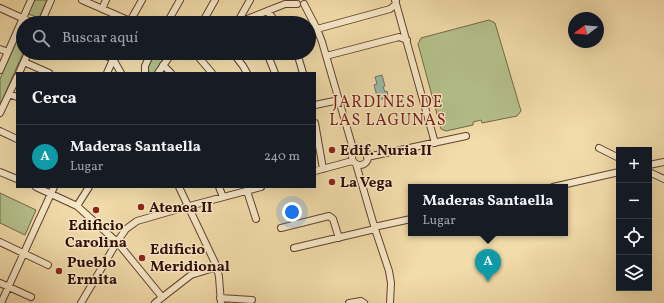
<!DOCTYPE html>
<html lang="es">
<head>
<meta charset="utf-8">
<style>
	body { margin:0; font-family:Vollkorn,serif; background:#20242c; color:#f1f3f6 }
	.controls { position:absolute; right:12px; bottom:12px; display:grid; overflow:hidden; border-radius:0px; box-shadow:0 4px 16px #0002 }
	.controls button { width:36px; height:36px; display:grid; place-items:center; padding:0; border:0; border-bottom:1px solid #363941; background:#171b24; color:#f1f3f6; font:20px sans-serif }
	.compass { position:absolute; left:568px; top:12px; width:36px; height:36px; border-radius:50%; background:#171b24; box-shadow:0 4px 16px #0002; rotate:254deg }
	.you { position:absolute; left:292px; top:212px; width:14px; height:14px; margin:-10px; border:3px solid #fff; border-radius:50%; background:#1a73e8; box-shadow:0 0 0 6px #1a73e833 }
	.badge { display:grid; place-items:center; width:26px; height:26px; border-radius:50%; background:#d93025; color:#fff; font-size:13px; font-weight:700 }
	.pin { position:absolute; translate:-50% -33px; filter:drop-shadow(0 1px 2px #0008) }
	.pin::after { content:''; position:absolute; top:21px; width:14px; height:12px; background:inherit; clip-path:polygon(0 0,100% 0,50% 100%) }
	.popup { position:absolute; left:408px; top:184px; width:160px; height:52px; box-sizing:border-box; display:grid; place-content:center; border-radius:0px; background:#171b24; filter:drop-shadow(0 1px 3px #0005); font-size:13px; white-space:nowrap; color:#9ea1a6 }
	.popup b { font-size:15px; color:#f1f3f6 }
	.popup::after { content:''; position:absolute; left:50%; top:100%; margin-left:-8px; border:8px solid transparent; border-top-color:#171b24 }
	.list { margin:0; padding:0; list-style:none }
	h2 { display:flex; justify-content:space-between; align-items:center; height:52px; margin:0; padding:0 16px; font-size:17px }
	h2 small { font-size:13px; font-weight:400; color:#9ea1a6 }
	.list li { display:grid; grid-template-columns:26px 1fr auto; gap:12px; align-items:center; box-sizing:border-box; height:64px; padding:0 16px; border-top:1px solid #363941 }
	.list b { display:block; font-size:15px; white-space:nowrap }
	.list p { margin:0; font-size:13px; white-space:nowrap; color:#9ea1a6 }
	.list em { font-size:13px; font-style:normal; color:#9ea1a6 }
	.icon { flex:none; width:22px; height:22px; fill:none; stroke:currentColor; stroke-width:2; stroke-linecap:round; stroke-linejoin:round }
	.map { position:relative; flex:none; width:664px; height:303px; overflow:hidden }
	.search { position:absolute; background:#171b24; box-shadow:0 4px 16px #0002; left:16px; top:16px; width:300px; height:44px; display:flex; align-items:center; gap:10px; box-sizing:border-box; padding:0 14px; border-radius:22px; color:#9ea1a6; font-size:15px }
	.panel { position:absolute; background:#171b24; box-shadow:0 4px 16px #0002; left:16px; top:72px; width:300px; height:116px; border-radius:0px }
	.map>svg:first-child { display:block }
</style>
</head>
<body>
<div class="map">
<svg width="664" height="303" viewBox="0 0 664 303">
	<rect width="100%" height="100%" fill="#f2dcaa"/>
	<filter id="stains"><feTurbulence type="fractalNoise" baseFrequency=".005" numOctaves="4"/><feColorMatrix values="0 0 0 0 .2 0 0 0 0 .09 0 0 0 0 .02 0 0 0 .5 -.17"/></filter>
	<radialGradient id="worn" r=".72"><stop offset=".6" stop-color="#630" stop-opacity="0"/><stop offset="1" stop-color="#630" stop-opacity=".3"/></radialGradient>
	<path fill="#b5c28d" stroke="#726848" d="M 35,0 L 47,0 L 39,18 L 28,14 Z
		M 489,20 L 495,23 L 521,111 L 517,116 L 482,123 L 481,120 L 473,122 L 473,125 L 446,131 L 441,129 L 418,44 L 421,38 Z
		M 23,27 L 23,53 L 0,105 L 0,79 Z
		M 154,53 L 167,53 L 154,73 L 149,73 L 148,66 Z
		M 0,193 L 36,210 L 25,235 L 0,223 Z"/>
	<path fill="#9bbbac" stroke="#707668" d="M 382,75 L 385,86 L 383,87 L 385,92 L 387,91 L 388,97 L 378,100 L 374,85 L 377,84 L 375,77 Z"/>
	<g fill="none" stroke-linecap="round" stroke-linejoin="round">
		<defs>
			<path id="minor" d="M 82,0 L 130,21
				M 395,0 L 435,143
				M 304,4 L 317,29 L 322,42 L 354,152
				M 0,8 L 33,23
				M 102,9 L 106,0
				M 267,11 L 277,23
				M 41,23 L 51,0
				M 129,23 L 142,0
				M 167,23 L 180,0
				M 202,23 L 215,0
				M 237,23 L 285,4 L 297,4
				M 237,23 L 250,0
				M 317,29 L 390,9 L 395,5 L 396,1
				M 0,49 L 8,52
				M 100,53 L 113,59 L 121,73
				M 195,53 L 212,73
				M 233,53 L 243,66 L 247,73
				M 267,53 L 275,73
				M 297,53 L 303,73
				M 326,56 L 399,37 L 407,40
				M 24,62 L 49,73
				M 163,65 L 171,73
				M 0,70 L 31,0
				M 19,73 L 28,53
				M 107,73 L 116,53
				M 145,73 L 145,66 L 151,53
				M 158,73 L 172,53
				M 9,94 L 17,97
				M 315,105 L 339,100
				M 0,113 L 17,77
				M 315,123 L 323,169
				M 0,131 L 17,139
				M 599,148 L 619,158
				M352 157a8 8 0 1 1 16 0a8 8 0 1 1-16 0Z
				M 367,157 L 466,136
				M 356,164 L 375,229 L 389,271 L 391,283 L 390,303
				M 649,165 L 664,162
				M 315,171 L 352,161
				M 0,172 L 17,179
				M 649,172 L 664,179
				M 36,187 L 77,206 L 117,242 L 162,297
				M 179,187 L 217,267 L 219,277 L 221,303
				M 219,187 L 223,197
				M 553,187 L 619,172
				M 247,191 L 256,219
				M 77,206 L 89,187
				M 374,227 L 411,219
				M 281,228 L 329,216 L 333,219 L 339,238
				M 0,242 L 48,265
				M 294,248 L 375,229
				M 0,283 L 31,297
				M 220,298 L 252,300
				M 1,303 L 54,187
				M 81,303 L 117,242 L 126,229 L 137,221 L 182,208 L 261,187
				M 155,303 L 191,275 L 217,267
				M 349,303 L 361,301 L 364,303"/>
		</defs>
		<use href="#minor" stroke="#60422d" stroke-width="8"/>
		<use href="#minor" stroke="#f7e8c8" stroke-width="6"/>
	</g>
	<g fill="#8f2418" stroke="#f7e8c8" stroke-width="1.5">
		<circle cx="332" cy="150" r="4"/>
		<circle cx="332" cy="182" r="4"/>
		<circle cx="141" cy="207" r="4"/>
		<circle cx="96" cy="210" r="4"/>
		<circle cx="142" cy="258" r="4"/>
		<circle cx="59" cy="271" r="4"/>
	</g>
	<g text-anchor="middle" stroke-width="3" stroke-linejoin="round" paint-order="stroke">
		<g font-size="15" font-weight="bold" fill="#2f0e03" stroke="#f7e8c8" text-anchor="start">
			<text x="340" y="155">Edif. Nuria II</text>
			<text x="340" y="187">La Vega</text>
			<text x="149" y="212">Atenea II</text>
			<text x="96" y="230" text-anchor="middle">Edificio<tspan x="96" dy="17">Carolina</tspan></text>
			<text x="150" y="254">Edificio<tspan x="150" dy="17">Meridional</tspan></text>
			<text x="67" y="267">Pueblo<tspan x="67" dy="17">Ermita</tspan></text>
		</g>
		<g font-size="16" letter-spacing="1" fill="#7a1f14" stroke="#f7e8c8">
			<text x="388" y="107">JARDINES DE<tspan x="388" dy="18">LAS LAGUNAS</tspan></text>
		</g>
	</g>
	<rect width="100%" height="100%" filter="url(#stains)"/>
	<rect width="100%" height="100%" fill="url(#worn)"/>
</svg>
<div class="controls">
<button>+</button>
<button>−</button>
<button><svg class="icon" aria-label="locate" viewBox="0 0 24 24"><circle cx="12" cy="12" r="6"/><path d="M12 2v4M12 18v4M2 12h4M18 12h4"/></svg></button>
<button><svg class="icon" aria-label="layers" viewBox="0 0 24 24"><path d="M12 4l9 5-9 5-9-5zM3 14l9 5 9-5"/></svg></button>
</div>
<svg class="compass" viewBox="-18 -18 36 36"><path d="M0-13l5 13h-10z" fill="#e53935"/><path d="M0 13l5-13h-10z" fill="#9ea1a6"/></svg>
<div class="you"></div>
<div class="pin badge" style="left:488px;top:282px;background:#0f9aa8">A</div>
<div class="popup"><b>Maderas Santaella</b>Lugar</div>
<div class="search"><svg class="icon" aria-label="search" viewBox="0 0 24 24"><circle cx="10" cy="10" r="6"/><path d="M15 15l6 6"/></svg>Buscar aquí</div>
<section class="panel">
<h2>Cerca<small></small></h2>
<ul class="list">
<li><span class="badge" style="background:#0f9aa8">A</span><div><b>Maderas Santaella</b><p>Lugar</p></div><em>240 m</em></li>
</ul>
</section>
</div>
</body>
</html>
